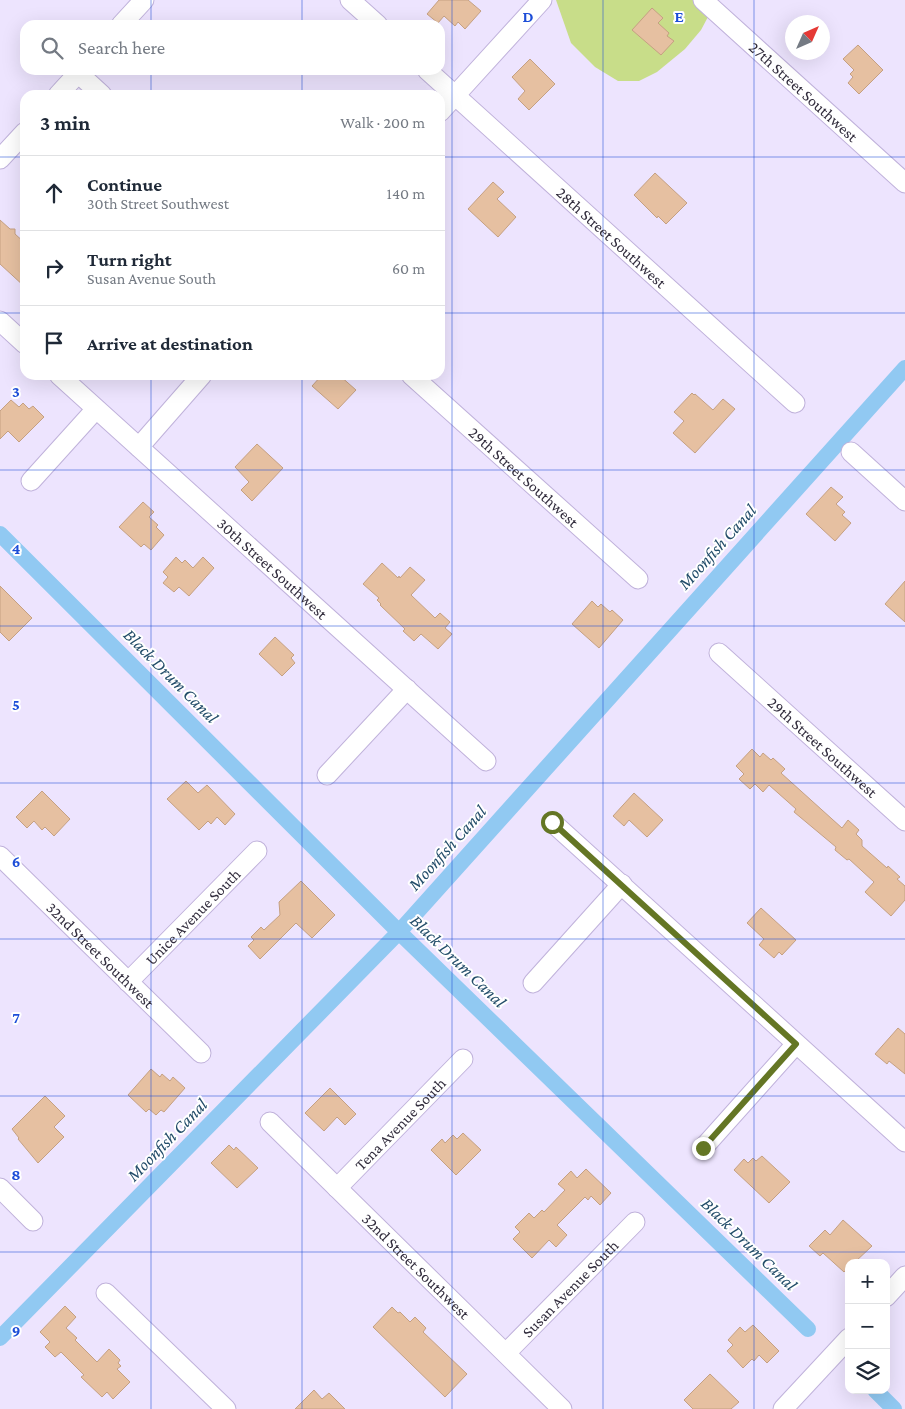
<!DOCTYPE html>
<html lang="en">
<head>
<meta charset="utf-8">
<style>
	body { margin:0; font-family:"Crimson Pro",serif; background:#f6f6f7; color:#1f2937 }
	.controls { position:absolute; right:15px; bottom:15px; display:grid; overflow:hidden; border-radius:10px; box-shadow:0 5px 20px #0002 }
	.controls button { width:45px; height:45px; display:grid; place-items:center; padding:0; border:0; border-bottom:1px solid #e0e1e3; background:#fff; color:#1f2937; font:25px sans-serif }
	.compass { position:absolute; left:785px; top:15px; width:45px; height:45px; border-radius:50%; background:#fff; box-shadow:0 5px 20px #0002; rotate:45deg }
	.stop { position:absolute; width:15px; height:15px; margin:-11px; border:4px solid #647624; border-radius:50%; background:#fff }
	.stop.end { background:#647624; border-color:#fff; box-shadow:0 1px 5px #0008 }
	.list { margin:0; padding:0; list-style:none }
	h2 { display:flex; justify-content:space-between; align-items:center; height:65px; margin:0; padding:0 20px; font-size:21px }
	h2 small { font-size:16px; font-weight:400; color:#747a83 }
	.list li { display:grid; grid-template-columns:32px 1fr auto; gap:15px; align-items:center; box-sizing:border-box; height:75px; padding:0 20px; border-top:1px solid #e0e1e3 }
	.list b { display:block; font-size:19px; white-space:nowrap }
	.list p { margin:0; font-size:16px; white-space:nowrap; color:#747a83 }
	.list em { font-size:16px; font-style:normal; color:#747a83 }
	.icon { flex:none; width:28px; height:28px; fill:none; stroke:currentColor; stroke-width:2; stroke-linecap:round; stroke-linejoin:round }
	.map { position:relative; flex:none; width:905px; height:1409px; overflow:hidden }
	.search { position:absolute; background:#fff; box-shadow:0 5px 20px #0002; left:20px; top:20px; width:425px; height:55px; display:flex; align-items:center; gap:12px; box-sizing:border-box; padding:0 18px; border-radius:15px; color:#747a83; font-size:19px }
	.panel { position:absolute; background:#fff; box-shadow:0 5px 20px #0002; left:20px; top:90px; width:425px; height:290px; border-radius:15px }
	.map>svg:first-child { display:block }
</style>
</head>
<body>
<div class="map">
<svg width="905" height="1409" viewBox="0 0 905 1409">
	<rect width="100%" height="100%" fill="#ede4fe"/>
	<path fill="#c8dd89" d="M 556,0 L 717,0 L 701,30 L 685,49 L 657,72 L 639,81 L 618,81 L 595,67 L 571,43 Z"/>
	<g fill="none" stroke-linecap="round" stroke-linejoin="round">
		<path stroke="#91c9f2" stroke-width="16" d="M 0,534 L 399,932 L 808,1329
			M 0,1338 L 399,932 L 905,368
			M 875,1390 L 894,1409"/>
	</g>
	<path fill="#e6c0a1" stroke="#c5a082" d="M 439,0 L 468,0 L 481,11 L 465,29 L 458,22 L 455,26 L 444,16 L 438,23 L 427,14 Z
		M 652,8 L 663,18 L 658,23 L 669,33 L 667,36 L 674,41 L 661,55 L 632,30 Z
		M 858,45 L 883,70 L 859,94 L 848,83 L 853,77 L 850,74 L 854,70 L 843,59 Z
		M 530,59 L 555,84 L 529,110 L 518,99 L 525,91 L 512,77 Z
		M 655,173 L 687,203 L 666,224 L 658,216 L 657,218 L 634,195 Z
		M 493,182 L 504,192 L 497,199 L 516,217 L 498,237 L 468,209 Z
		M 0,220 L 10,229 L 15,229 L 15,234 L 25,243 L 25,287 L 0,264 Z
		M 322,375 L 339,375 L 356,390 L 338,409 L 312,386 Z
		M 692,393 L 694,395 L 695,394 L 713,410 L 723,399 L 735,409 L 695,453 L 673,433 L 684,421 L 674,412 Z
		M 11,400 L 19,407 L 23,403 L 29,409 L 33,406 L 44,417 L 19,442 L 8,431 L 0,439 L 0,411 Z
		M 257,444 L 283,468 L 252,501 L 241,490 L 249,482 L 235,467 Z
		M 831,487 L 843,497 L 836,504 L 845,512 L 842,515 L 851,523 L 835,541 L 806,514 Z
		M 143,502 L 154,512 L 149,517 L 158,525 L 156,527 L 164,535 L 151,550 L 144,544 L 141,547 L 119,527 Z
		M 176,557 L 182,563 L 185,560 L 193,568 L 203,557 L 214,568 L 189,596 L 179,587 L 174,592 L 163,583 L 168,577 L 163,572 Z
		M 382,563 L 398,578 L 399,576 L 400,578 L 410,567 L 425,580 L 411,595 L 435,618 L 440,613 L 450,622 L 445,628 L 452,634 L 438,649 L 421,634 L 414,641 L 403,631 L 405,629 L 380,605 L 381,604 L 377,600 L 379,598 L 363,584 Z
		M 905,581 L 905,622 L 885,604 Z
		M 0,586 L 32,618 L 9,641 L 0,632 Z
		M 592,601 L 598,607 L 601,604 L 610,612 L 612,610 L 623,620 L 599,648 L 572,624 Z
		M 275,637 L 294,655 L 291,658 L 295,663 L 282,676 L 259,654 Z
		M 752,749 L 760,757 L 763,753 L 771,760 L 773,758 L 785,769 L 781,773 L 842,828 L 848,820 L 859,830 L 856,834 L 862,840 L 862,846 L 887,868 L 888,866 L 900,877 L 897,879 L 905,886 L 905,900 L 891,916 L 865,892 L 874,882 L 849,859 L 847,860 L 835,850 L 836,847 L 794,812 L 796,809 L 769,785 L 763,792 L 755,784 L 750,789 L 739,779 L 744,774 L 736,766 Z
		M 186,781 L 198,793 L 207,785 L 235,814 L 225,825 L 217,817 L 211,824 L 208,821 L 199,830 L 167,799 Z
		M 42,791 L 70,819 L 54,836 L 45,827 L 42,830 L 34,821 L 27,828 L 16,817 Z
		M 634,793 L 663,820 L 647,837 L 629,820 L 624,826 L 613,816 Z
		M 301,881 L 335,915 L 312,938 L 296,923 L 260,959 L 248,946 L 254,940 L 251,937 L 261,927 L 264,930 L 280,915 L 279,902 Z
		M 761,908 L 796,940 L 782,955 L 779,952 L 774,958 L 759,945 L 764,939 L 747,923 Z
		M 898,1028 L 905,1034 L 905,1074 L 889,1061 L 887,1064 L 875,1054 Z
		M 151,1069 L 160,1077 L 162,1074 L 170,1081 L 173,1077 L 185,1088 L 164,1112 L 161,1110 L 156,1115 L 149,1109 L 146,1112 L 128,1095 Z
		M 330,1088 L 356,1114 L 345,1125 L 337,1117 L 324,1131 L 305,1113 Z
		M 45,1096 L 65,1116 L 54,1127 L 64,1137 L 38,1163 L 18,1139 L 19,1138 L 12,1129 Z
		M 463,1133 L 481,1150 L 456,1175 L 431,1150 L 442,1139 L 445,1143 L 453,1135 L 457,1139 Z
		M 229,1145 L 234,1150 L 236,1147 L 258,1168 L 237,1188 L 211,1163 Z
		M 762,1156 L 790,1182 L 769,1203 L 734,1170 L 744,1159 L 748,1163 L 753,1158 L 756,1161 Z
		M 586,1169 L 611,1193 L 600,1205 L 591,1196 L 588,1200 L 585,1197 L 557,1225 L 567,1235 L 556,1247 L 549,1240 L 532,1258 L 513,1239 L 520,1232 L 515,1227 L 529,1213 L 534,1218 L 542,1210 L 544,1212 L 565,1190 L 558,1184 L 571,1171 L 577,1178 Z
		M 843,1220 L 872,1246 L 854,1263 L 849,1263 L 849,1267 L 844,1272 L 823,1253 L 820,1256 L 809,1246 L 825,1230 L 830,1235 Z
		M 65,1306 L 76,1317 L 66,1328 L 77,1338 L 75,1340 L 97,1362 L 109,1349 L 120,1360 L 118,1363 L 121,1366 L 117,1369 L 130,1382 L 113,1399 L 107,1392 L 102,1397 L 81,1377 L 84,1375 L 61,1352 L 55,1357 L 45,1347 L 50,1342 L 40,1332 Z
		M 392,1307 L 398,1313 L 400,1312 L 410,1322 L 415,1317 L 426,1328 L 423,1332 L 467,1374 L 445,1397 L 373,1327 Z
		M 753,1325 L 779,1351 L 767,1363 L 759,1355 L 754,1361 L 752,1359 L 743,1368 L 727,1351 L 733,1345 L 728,1340 L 740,1327 L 745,1332 Z
		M 710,1374 L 739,1402 L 731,1409 L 693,1409 L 684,1400 Z
		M 314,1390 L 322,1399 L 329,1393 L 345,1409 L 295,1409 Z"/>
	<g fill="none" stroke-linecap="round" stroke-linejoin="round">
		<defs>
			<g id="minor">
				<path d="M 350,0 L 378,25"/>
				<path id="s1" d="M 703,0 L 905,183"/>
				<path d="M 121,25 L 144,0"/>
				<path id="s2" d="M 427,70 L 795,403"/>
				<path d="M 78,73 L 102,95"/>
				<path d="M 58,95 L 81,70"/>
				<path d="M 440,112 L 542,0"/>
				<path d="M 0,159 L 25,132"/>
				<path d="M 0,321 L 25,344"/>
				<path id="s3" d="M 59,375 L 486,761"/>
				<path id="s4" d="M 411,375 L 638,579"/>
				<path d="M 139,447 L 202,375"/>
				<path d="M 851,452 L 905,501"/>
				<path d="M 31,481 L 96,409"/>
				<path id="s5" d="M 719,653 L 905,821"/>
				<path d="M 327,775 L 407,689"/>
				<path d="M 552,822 L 905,1142"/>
				<path id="s6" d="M 0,856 L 201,1053"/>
				<path id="s7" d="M 128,982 L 257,851"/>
				<path d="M 533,983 L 622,884"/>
				<path id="s8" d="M 270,1122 L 562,1409"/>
				<path d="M 703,1148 L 796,1044"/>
				<path d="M 0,1188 L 33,1221"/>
				<path id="s9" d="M 337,1188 L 463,1059"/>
				<path d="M 106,1293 L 226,1409"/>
				<path d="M 886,1297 L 905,1276"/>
				<path id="s10" d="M 506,1353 L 635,1222"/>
				<path d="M 783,1409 L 849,1338"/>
			</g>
		</defs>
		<use href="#minor" stroke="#c0b2db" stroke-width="21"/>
		<use href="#minor" stroke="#fff" stroke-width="19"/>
	</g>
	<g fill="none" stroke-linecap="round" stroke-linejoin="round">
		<path stroke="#647624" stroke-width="6" d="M 552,822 L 796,1044 L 703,1148"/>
	</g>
	<path fill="none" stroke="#1d4ed8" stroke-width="1" stroke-opacity="0.55" d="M 151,0 L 151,25M 302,0 L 302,25M 452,0 L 452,1409M 603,0 L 603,1409M 754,0 L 754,1409M 151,70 L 151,95M 302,70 L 302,95M 0,157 L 25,157M 440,157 L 905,157M 0,313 L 25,313M 440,313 L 905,313M 151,375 L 151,1409M 302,375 L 302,1409M 0,470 L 905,470M 0,626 L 905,626M 0,783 L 905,783M 0,939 L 905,939M 0,1096 L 905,1096M 0,1252 L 905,1252"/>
	<g text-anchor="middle" stroke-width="4" stroke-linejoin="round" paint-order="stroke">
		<g font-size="16" fill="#322d3d" stroke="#fff">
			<text dy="6" stroke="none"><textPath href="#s1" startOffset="136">27th Street Southwest</textPath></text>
			<text dy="6" stroke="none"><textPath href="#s2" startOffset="249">28th Street Southwest</textPath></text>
			<text dy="6" stroke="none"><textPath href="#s4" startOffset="152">29th Street Southwest</textPath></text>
			<text dy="6" stroke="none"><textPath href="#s3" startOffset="288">30th Street Southwest</textPath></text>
			<text dy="6" stroke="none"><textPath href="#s5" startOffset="140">29th Street Southwest</textPath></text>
			<text dy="6" stroke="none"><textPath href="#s7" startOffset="92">Unice Avenue South</textPath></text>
			<text dy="6" stroke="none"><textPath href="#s6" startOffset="141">32nd Street Southwest</textPath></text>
			<text dy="6" stroke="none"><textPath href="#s9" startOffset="90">Tena Avenue South</textPath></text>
			<text dy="6" stroke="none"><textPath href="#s8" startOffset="205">32nd Street Southwest</textPath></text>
			<text dy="6" stroke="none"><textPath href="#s10" startOffset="91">Susan Avenue South</textPath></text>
		</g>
		<g font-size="18" font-style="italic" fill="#234d6a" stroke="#fff">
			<text transform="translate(717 547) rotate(-48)" y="6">Moonfish Canal</text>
			<text transform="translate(171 676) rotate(45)" y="6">Black Drum Canal</text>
			<text transform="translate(447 848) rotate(-48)" y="6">Moonfish Canal</text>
			<text transform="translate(458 961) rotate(44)" y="6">Black Drum Canal</text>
			<text transform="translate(167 1140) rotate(-46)" y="6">Moonfish Canal</text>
			<text transform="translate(749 1244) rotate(44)" y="6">Black Drum Canal</text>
		</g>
	</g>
	<g font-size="16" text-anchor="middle" font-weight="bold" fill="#1d4ed8" stroke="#fff" stroke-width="4" stroke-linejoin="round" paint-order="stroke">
		<text x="528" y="22">D</text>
		<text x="679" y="22">E</text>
		<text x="16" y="397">3</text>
		<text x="16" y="554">4</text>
		<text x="16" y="710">5</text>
		<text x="16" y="867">6</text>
		<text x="16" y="1023">7</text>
		<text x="16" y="1180">8</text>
		<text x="16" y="1336">9</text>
	</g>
</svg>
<div class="controls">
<button>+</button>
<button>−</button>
<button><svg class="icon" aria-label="layers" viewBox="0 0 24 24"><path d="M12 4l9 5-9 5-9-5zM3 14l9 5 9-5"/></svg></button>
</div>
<svg class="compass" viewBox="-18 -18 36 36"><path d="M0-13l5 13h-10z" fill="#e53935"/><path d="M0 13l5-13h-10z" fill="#747a83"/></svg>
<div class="stop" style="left:552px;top:822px"></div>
<div class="stop end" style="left:703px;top:1148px"></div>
<div class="search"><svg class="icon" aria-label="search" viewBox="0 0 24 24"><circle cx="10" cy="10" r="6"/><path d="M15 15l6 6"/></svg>Search here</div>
<section class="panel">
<h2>3 min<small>Walk · 200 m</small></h2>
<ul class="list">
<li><svg class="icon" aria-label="ahead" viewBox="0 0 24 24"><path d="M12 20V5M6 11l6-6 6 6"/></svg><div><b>Continue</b><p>30th Street Southwest</p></div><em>140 m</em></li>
<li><svg class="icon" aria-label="right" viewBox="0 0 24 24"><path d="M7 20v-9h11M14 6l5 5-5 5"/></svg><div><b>Turn right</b><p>Susan Avenue South</p></div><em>60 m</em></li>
<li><svg class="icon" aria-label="arrive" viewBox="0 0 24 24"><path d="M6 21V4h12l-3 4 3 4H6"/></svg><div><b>Arrive at destination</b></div></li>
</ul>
</section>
</div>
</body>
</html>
